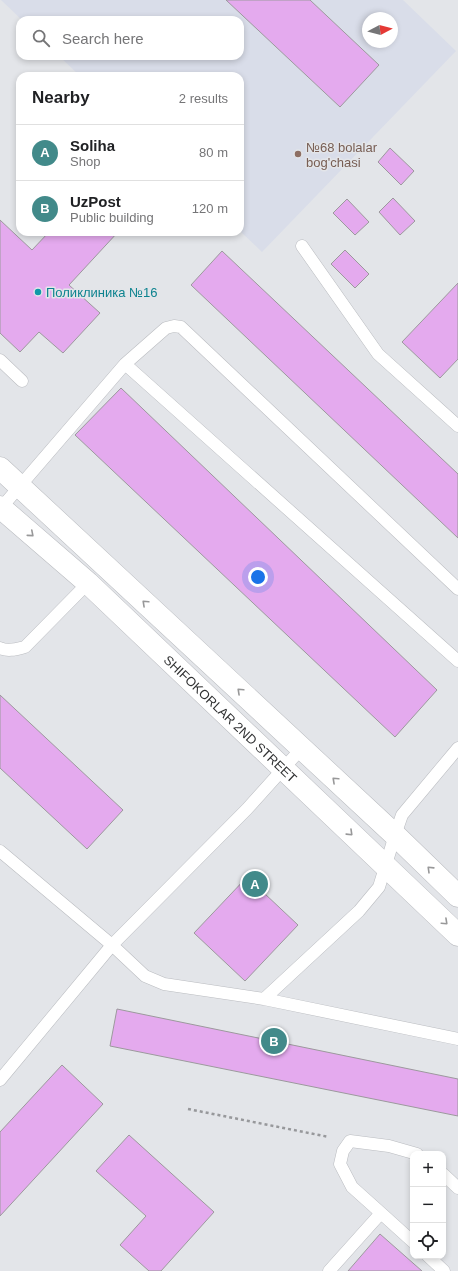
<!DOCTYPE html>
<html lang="en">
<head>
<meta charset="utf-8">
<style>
	body { margin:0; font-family:Arial,sans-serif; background:#f2f2f2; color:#202124 }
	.controls { position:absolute; right:12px; bottom:12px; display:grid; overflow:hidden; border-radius:8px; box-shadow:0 2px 6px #0003 }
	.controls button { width:36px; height:36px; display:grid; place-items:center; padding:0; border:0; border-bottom:1px solid #e0e0e0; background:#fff; color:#202124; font:20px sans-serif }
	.compass { position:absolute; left:362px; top:12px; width:36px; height:36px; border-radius:50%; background:#fff; box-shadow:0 2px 6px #0003; rotate:83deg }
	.you { position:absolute; left:258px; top:577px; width:14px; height:14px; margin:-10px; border:3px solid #fff; border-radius:50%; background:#1a73e8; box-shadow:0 0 0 6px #1a73e833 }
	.badge { display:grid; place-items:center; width:26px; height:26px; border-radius:50%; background:#428a8a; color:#fff; font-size:13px; font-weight:700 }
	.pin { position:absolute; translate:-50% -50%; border:2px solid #fff; box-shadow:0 1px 4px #0006 }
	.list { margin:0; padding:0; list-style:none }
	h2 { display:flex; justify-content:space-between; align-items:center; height:52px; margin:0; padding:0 16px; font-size:17px }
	h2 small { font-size:13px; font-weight:400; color:#757577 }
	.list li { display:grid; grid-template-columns:26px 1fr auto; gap:12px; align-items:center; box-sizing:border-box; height:56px; padding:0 16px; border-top:1px solid #e0e0e0 }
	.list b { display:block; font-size:15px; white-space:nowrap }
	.list p { margin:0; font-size:13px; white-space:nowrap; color:#757577 }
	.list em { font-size:13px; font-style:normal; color:#757577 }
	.icon { flex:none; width:22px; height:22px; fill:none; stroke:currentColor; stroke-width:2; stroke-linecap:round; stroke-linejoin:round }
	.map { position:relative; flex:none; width:458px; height:1271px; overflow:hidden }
	.search { position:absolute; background:#fff; box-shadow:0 2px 6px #0003; left:16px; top:16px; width:228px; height:44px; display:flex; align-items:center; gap:10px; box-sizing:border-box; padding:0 14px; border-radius:12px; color:#757577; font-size:15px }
	.panel { position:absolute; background:#fff; box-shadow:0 2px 6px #0003; left:16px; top:72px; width:228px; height:164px; border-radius:12px }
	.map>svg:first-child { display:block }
</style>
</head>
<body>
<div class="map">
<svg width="458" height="1271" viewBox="0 0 458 1271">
	<rect width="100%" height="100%" fill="#e3e5e9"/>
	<path fill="#d9dde9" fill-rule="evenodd" d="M 1,0 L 403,0 L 456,51 L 262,252 L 240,231 L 240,76 L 80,76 L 59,56 L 240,56 L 240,20 L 22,20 ZM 368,18 L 392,18 L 392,42 L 368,42 Z"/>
	<path fill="#e4aaee" stroke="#9c999d" d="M 226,0 L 310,0 L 379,65 L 340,107 Z
		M 390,148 L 414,171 L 401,185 L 378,162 Z
		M 393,198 L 415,221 L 400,235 L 379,212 Z
		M 347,199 L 369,222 L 355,235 L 333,213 Z
		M 0,220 L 32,250 L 49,232 L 118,232 L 69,285 L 100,313 L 63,353 L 39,332 L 20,352 L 0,333 Z
		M 345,250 L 369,274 L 355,288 L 331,264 Z
		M 222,251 L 458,474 L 458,538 L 191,285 Z
		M 458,283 L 458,359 L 440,378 L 402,342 Z
		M 121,388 L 437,690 L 395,737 L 75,435 Z
		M 0,695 L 123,810 L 87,849 L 0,768 Z
		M 247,877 L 298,925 L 245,981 L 194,933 Z
		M 117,1009 L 458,1079 L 458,1116 L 110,1046 Z
		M 62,1065 L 103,1104 L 0,1216 L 0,1132 Z
		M 129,1135 L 214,1212 L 161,1271 L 149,1271 L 120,1245 L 146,1216 L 96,1171 Z
		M 380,1234 L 422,1271 L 348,1271 Z"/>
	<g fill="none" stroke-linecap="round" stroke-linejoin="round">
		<defs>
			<path id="lane" d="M 302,246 L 378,354 L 458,426
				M 0,360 L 22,381
				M 125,364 L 458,661
				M 1,508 L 125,364 L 166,328 L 174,326 L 181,327 L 458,589
				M 0,648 C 8,652 17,649 25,647 L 88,583
				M 0,851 L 112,945 L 145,976 L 164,984 L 264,999 L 458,1039
				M 264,999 L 359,911 L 379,887 L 395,835 L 402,815 L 458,748
				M 0,1080 L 112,945 L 247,809 L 301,749
				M 443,1174 L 458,1188
				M 381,1213 L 352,1187 L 340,1164 L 343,1151 L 350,1141 L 389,1146 L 417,1154
				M 428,1256 L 444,1271
				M 329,1271 L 381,1213 L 413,1242"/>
			<g id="secondary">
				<path d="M 0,468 L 395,835 L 458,896"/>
				<path id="s1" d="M 0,507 L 88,583 L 458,935"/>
			</g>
		</defs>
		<use href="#lane" stroke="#babcc0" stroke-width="13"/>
		<use href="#secondary" stroke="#babcc0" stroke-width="23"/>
		<path stroke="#97989b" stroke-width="2.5" stroke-dasharray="3 3" stroke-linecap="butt" d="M 188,1109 L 329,1137"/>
		<use href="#lane" stroke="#fff" stroke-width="12"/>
		<use href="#secondary" stroke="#fff" stroke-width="22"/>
	</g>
	<defs><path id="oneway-chevron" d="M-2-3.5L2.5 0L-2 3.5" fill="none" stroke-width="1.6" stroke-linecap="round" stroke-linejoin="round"/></defs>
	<g stroke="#989899">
		<use href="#oneway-chevron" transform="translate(31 534) rotate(41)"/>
		<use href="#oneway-chevron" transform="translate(145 603) rotate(-137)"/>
		<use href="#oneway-chevron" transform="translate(240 691) rotate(-137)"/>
		<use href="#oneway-chevron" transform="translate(335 780) rotate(-137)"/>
		<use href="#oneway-chevron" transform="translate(350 833) rotate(44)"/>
		<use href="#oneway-chevron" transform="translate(430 869) rotate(-136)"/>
		<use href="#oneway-chevron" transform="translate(445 922) rotate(43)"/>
	</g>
	<circle fill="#8d6e63" stroke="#e3e5e9" stroke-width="1.5" cx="298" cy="154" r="4"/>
	<circle fill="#0f9aa8" stroke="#e3e5e9" stroke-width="1.5" cx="38" cy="292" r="4"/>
	<g text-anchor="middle" stroke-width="3" stroke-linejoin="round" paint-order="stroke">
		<g font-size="13" fill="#785e54" stroke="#e3e5e9" text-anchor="start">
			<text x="306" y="152">№68 bolalar<tspan x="306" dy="15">bog'chasi</tspan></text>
		</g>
		<g font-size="13" fill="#0d838f" stroke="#e3e5e9" text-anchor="start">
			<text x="46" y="297">Поликлиника №16</text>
		</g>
		<g font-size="13" fill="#313233" stroke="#e3e5e9">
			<text dy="5" stroke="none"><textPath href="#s1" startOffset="313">SHIFOKORLAR 2ND STREET</textPath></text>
		</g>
	</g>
</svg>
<div class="controls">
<button>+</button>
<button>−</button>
<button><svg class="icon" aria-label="locate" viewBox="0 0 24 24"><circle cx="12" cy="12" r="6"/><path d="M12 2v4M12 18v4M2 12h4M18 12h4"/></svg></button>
</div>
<svg class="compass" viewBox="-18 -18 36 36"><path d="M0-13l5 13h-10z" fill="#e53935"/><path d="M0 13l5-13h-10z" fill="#757577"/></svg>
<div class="you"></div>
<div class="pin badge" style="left:255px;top:884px">A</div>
<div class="pin badge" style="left:274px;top:1041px">B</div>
<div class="search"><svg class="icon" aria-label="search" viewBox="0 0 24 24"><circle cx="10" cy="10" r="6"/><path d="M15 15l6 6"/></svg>Search here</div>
<section class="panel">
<h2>Nearby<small>2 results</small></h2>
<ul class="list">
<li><span class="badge">A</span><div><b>Soliha</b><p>Shop</p></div><em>80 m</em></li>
<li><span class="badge">B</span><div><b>UzPost</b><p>Public building</p></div><em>120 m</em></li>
</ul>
</section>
</div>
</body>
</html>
